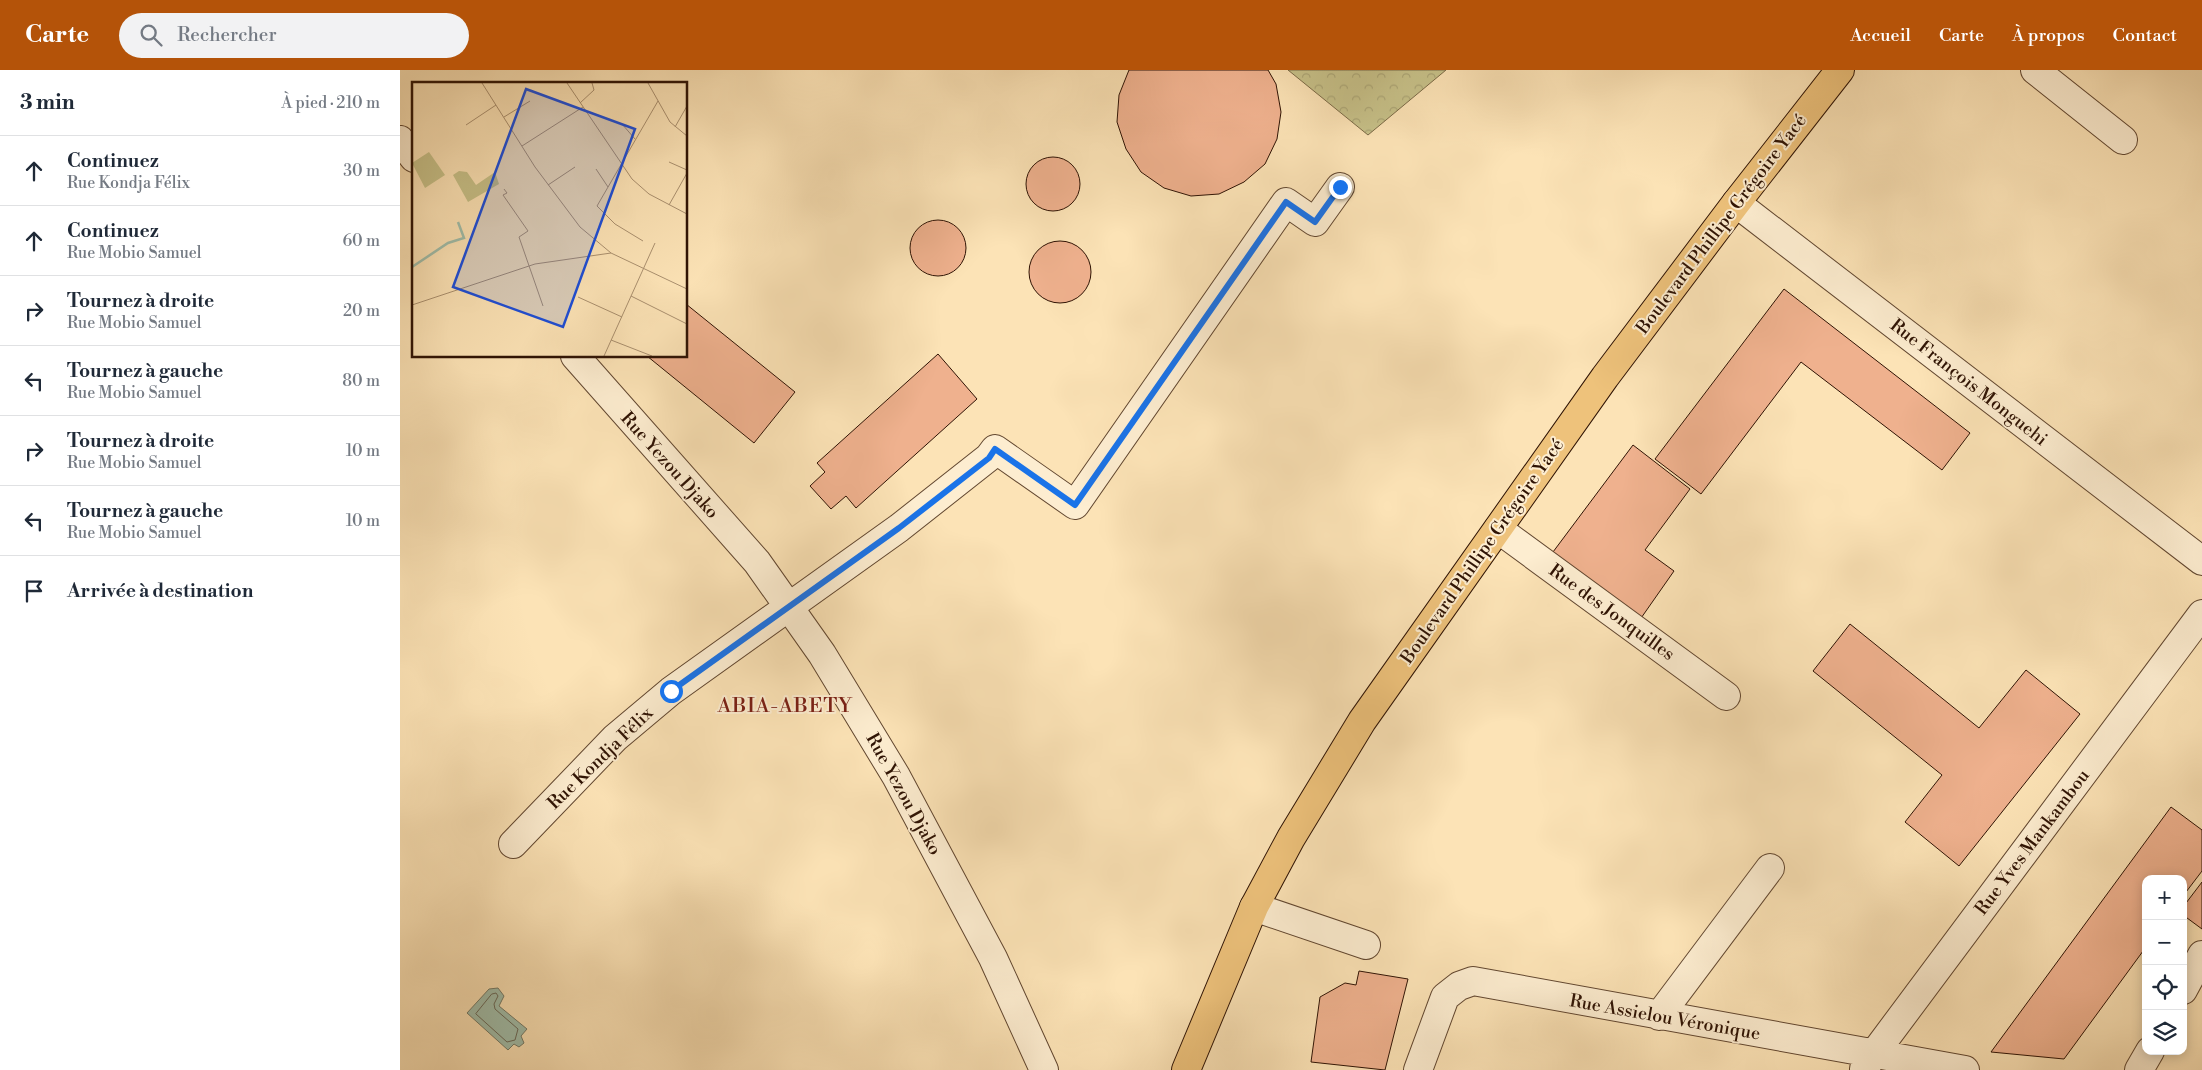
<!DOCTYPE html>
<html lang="fr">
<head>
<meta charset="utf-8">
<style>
	body { margin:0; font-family:"Libre Bodoni",serif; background:#f2f2f3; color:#1f2937 }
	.controls { position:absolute; right:15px; bottom:15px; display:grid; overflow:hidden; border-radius:10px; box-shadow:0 2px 12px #0003 }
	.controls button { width:45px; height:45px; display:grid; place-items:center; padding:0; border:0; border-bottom:1px solid #e0e1e3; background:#fff; color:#1f2937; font:25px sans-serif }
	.stop { position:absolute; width:15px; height:15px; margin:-11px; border:4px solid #1a73e8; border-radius:50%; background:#fff }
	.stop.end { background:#1a73e8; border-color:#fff; box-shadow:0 1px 5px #0008 }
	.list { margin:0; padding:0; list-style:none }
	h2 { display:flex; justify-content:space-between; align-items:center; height:65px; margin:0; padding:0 20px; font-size:21px }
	h2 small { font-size:16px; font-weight:400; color:#747a83 }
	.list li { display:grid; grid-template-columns:32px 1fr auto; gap:15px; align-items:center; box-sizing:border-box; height:70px; padding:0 20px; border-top:1px solid #e0e1e3 }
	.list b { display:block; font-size:19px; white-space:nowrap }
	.list p { margin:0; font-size:16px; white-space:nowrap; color:#747a83 }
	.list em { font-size:16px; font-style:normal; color:#747a83 }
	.icon { flex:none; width:28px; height:28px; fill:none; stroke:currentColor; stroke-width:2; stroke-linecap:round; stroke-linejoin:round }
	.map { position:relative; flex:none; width:1802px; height:1000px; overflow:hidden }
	header { display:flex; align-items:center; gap:30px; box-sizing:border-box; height:70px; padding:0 25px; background:#b45309; color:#fff }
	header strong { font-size:24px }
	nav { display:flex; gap:28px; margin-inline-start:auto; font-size:18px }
	.search { width:350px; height:45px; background:#f2f2f3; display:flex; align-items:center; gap:12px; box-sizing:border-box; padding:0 18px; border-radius:28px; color:#747a83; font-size:19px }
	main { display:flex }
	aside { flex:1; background:#fff }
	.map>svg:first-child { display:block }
</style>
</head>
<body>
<header>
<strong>Carte</strong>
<div class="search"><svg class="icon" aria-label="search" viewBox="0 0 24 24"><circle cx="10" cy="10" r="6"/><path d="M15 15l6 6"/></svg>Rechercher</div>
<nav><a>Accueil</a><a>Carte</a><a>À propos</a><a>Contact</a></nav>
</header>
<main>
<aside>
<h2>3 min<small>À pied · 210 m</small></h2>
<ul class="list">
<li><svg class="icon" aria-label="ahead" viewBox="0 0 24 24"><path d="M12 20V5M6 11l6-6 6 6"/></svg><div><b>Continuez</b><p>Rue Kondja Félix</p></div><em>30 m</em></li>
<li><svg class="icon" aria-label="ahead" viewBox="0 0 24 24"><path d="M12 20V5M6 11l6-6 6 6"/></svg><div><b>Continuez</b><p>Rue Mobio Samuel</p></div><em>60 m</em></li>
<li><svg class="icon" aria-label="right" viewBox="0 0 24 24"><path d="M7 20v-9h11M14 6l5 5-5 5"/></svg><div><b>Tournez à droite</b><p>Rue Mobio Samuel</p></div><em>20 m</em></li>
<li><svg class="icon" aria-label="left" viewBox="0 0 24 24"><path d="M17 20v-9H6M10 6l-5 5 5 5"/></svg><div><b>Tournez à gauche</b><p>Rue Mobio Samuel</p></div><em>80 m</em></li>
<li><svg class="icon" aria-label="right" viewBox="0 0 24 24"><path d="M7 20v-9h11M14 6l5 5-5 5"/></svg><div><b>Tournez à droite</b><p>Rue Mobio Samuel</p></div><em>10 m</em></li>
<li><svg class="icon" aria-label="left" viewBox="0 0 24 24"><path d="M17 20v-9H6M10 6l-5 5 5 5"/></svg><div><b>Tournez à gauche</b><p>Rue Mobio Samuel</p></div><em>10 m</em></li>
<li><svg class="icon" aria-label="arrive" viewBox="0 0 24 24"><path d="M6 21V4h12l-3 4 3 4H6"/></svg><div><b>Arrivée à destination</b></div></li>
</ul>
</aside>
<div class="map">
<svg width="1802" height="1000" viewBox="0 0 1802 1000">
	<defs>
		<pattern id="forest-crowns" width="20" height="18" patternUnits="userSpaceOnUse" patternTransform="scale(1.25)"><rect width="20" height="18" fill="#c7c189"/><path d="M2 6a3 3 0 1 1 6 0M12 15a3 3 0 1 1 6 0" fill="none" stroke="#aba575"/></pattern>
	</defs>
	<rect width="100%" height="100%" fill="#fce3b6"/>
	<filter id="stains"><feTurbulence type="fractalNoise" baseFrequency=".004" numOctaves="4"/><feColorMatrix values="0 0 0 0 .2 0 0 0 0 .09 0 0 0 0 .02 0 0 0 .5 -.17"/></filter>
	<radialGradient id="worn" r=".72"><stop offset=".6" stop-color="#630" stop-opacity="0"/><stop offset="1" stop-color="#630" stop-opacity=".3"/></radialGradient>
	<path fill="url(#forest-crowns)" stroke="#7b6a46" d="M 888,0 L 1046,0 L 968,65 Z"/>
	<path fill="#a0beab" stroke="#737a68" d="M 98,918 L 104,926 L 99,936 L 127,959 L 121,966 L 124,973 L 119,977 L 114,974 L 108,980 L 67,943 L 89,919 Z"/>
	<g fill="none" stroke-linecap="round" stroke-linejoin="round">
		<path stroke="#686858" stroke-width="1" d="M 92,924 L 96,923 L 98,926 L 94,934 L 95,939 L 118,959 L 115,970 L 107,972 L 76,944 Z"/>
	</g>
	<path fill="#efb18e" stroke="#2f1304" d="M 729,0 L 868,0 L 876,14 L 881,42 L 877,69 L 865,94 L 844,112 L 819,124 L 791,126 L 764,118 L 741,102 L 726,79 L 717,52 L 719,25 Z
		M626 114a27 27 0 1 1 54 0a27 27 0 1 1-54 0Z
		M510 178a28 28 0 1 1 56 0a28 28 0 1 1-56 0Z
		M629 202a31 31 0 1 1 62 0a31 31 0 1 1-62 0Z
		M 1384,219 L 1570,363 L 1542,400 L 1401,292 L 1301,424 L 1255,389 Z
		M 286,234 L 395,322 L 354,373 L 247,286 L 286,286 Z
		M 538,284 L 577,329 L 456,438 L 446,426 L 431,439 L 410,416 L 425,402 L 417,393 Z
		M 1233,375 L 1290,419 L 1245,480 L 1274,501 L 1239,551 L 1150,486 Z
		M 1450,554 L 1579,658 L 1626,600 L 1680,644 L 1559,796 L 1505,752 L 1542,705 L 1413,601 Z
		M 1771,737 L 1802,760 L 1802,801 L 1783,826 L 1783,809 L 1746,809 L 1746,877 L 1664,989 L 1591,982 Z
		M 1802,812 L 1802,859 L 1783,845 L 1783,837 Z
		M 959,901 L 1008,909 L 985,1000 L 911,992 L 920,927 L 945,913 L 956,915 Z"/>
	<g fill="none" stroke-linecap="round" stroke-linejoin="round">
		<defs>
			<path id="minor" d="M 1635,0 L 1723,70
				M 0,70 L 14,88
				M 1336,133 L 1802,491
				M 175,286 L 357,492 L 422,584 L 496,706 L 593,888 L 644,1000
				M 1098,459 L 1326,626
				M 113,774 L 215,668 L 271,621 L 499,458 L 589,387 L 595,379 L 675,435 L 886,132 L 915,152 L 940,117
				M 854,837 L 966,875
				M 1783,920 L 1802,885
				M 1259,946 L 1370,798
				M 1464,999 L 1473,985 L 1802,544
				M 1018,1000 L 1045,927 L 1059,916 L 1073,911 L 1565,1000
				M 1739,1000 L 1750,981"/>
			<path id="major" d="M 786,1000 L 854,837 L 891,768 L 962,651 L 1205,307 L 1336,133 L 1440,0"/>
		</defs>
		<use href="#minor" stroke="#624730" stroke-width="30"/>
		<use href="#major" stroke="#2f1304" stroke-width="30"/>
		<use href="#minor" stroke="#fdedd0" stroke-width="28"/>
		<use href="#major" stroke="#eec27b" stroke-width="28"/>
	</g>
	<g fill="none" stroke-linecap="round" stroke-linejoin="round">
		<path stroke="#1a73e8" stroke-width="6" d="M 271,621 L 499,458 L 589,388 L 595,379 L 675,435 L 886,132 L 915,152 L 940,117"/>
	</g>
	<g text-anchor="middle" stroke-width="4" stroke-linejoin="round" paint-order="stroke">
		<g font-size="18" fill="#2f1304" stroke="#fdedd0">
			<text transform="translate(1321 154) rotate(-53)" y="6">Boulevard Phillipe Grégoire Yacé</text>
			<text transform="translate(1569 312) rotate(38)" y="6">Rue François Monguehi</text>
			<text transform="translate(270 395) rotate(48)" y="6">Rue Yezou Djako</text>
			<text transform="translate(1082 481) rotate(-55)" y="6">Boulevard Phillipe Grégoire Yacé</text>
			<text transform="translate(1212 542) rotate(36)" y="6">Rue des Jonquilles</text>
			<text transform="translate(200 688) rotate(-44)" y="6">Rue Kondja Félix</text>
			<text transform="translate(504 724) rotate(61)" y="6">Rue Yezou Djako</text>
			<text transform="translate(1632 772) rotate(-53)" y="6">Rue Yves Mankambou</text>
			<text transform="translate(1265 947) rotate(10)" y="6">Rue Assielou Véronique</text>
		</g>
		<g font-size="20" letter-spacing="1" fill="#7a1f14" stroke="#fdedd0">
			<text x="385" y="642">ABIA-ABETY</text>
		</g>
	</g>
	<g transform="translate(12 12)">
		<rect width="275" height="275" fill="#fce3b6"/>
		<path d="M 17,70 L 33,93 L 13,106 L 0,81 Z" fill="#c7c189"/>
		<path d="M 47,89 L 55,90 L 64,103 L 83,90 L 87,102 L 56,120 L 41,93 Z" fill="#c7c189"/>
		<path fill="none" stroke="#a0beab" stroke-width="2.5" d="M 0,185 L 36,161 L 52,156 L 46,140"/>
		<path fill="none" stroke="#aa906f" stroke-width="1" d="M 70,1 L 123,85 L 168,145 L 199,171 L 275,207M 155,1 L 220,97 L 237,112 L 275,132M 236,1 L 258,40 L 275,54M 168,21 L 182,8 L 180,1M 92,35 L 118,19M 210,42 L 223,57M 54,43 L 84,23M 263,45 L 275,24M 110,64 L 171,25M 257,80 L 275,88M 184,87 L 196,105M 136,103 L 163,85M 92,107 L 95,111 L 91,113 L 116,149 L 107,155 L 131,224M 257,123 L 275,91M 231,159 L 203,142 L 185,124 L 246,19M 219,214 L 275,242M 166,215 L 210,235M 0,223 L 123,182 L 199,171M 199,258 L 240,274M 192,274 L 243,161"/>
		<path fill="#1d4ed8" fill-opacity="0.15" stroke="#1d4ed8" stroke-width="2.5" d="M 114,7 L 223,47 L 151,245 L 41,205 Z"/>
		<rect width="275" height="275" fill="none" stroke="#2f1304" stroke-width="2.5"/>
	</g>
	<rect width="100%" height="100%" filter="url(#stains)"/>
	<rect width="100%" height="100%" fill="url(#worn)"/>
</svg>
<div class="controls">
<button>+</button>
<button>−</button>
<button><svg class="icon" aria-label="locate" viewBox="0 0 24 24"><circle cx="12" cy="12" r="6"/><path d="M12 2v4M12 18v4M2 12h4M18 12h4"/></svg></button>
<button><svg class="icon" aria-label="layers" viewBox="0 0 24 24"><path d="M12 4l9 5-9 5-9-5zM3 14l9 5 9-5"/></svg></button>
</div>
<div class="stop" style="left:271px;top:621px"></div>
<div class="stop end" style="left:940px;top:117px"></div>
</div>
</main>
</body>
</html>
